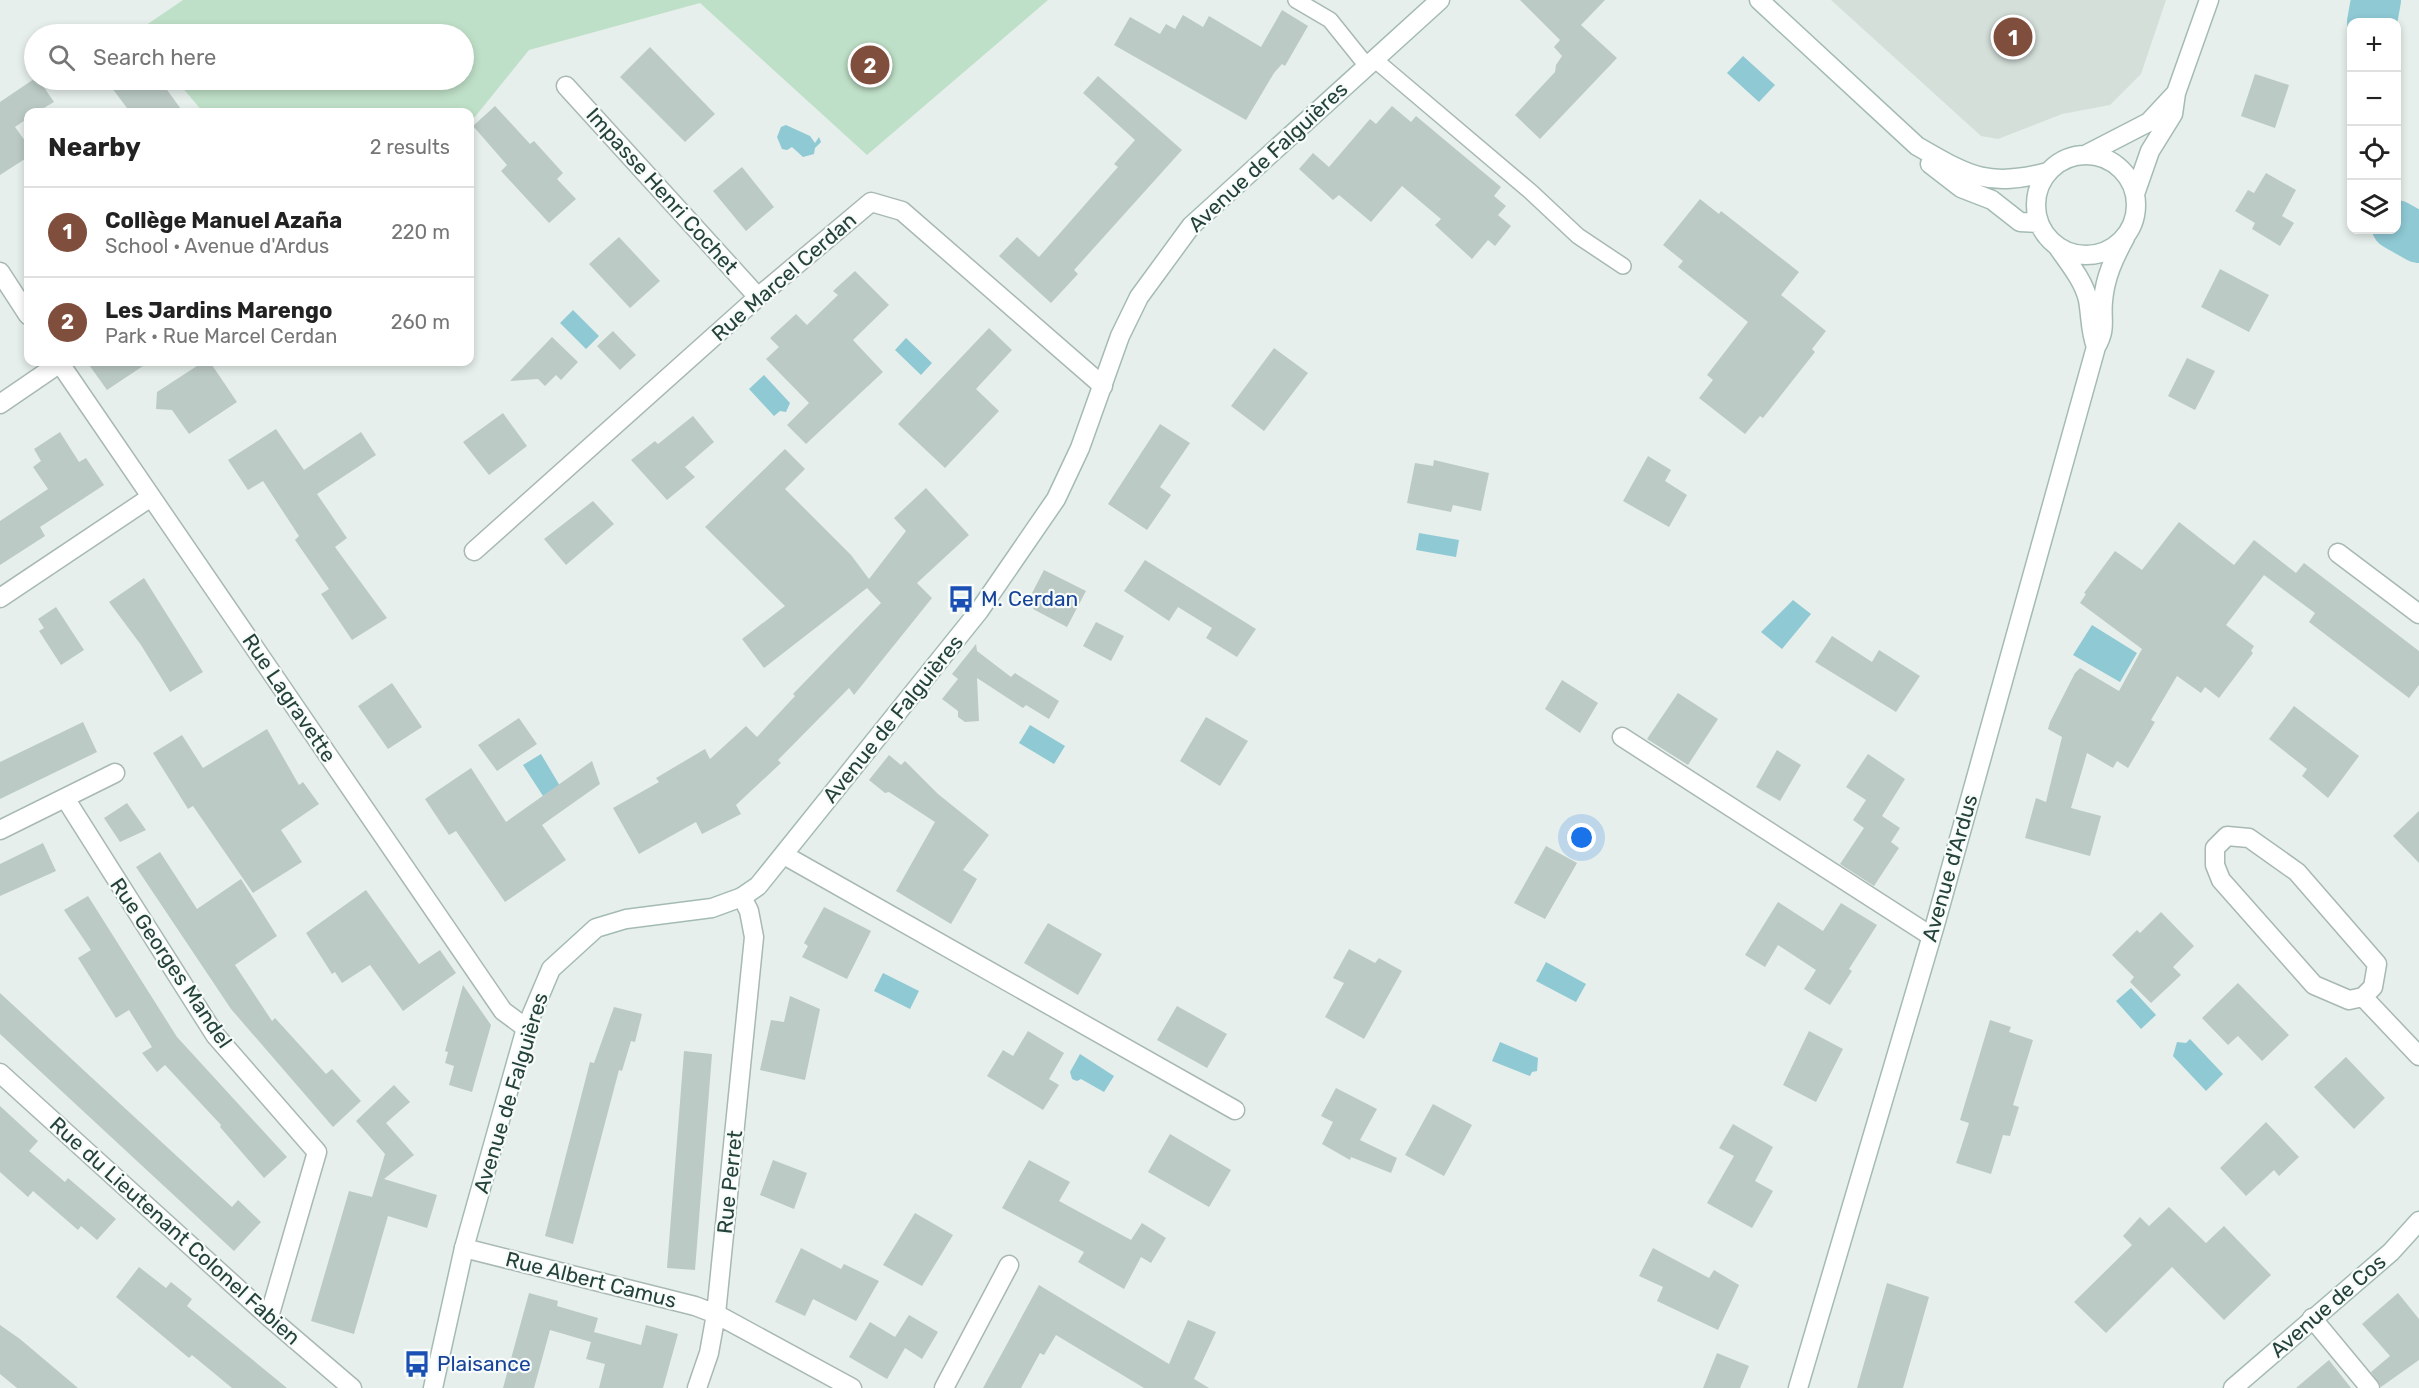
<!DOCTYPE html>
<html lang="en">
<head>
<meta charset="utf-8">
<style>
	body { margin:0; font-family:Rubik,sans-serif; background:#f2f2f2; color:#222 }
	.controls { position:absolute; right:18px; top:18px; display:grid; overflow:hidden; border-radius:12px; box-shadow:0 3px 9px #0003 }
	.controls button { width:54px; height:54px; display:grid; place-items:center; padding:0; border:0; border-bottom:2px solid #e0e0e0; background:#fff; color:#222; font:30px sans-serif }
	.you { position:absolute; left:1582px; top:838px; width:21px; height:21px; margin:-15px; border:4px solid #fff; border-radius:50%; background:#1a73e8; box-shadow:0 0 0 9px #1a73e833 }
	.badge { display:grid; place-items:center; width:39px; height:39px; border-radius:50%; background:#804e3d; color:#fff; font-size:20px; font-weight:700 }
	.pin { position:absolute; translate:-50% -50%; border:3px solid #fff; box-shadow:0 2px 6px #0006 }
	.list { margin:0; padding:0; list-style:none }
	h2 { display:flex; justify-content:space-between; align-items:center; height:78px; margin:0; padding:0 24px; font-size:26px }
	h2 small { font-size:20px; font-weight:400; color:#767676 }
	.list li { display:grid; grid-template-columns:39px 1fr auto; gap:18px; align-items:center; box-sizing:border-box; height:90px; padding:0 24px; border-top:2px solid #e0e0e0 }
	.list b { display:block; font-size:22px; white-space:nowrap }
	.list p { margin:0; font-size:20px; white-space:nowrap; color:#767676 }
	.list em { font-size:20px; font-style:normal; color:#767676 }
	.icon { flex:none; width:33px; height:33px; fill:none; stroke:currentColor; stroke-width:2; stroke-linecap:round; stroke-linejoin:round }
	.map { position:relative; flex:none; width:2419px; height:1388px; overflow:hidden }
	.search { position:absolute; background:#fff; box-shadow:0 3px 9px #0003; left:24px; top:24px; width:450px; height:66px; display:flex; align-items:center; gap:15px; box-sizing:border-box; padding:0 21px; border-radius:33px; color:#767676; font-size:22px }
	.panel { position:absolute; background:#fff; box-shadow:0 3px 9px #0003; left:24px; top:108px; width:450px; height:258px; border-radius:12px }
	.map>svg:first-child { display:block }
</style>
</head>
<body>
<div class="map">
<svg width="2419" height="1388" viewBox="0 0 2419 1388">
	<rect width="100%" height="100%" fill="#e6efeb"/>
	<path fill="#d4dfda" d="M 1831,0 L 2166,0 L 2141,74 L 2110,105 L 2062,114 L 1998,139 L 1981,136 Z"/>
	<path fill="#bfe0c8" d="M 183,0 L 1048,0 L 867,155 L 700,3 L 529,50 L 470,123 L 470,112 L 203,112 L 176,80 L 464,80 L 464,34 L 139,34 L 136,32 Z"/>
	<path fill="#8ec9d4" d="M 1743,56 L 1775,85 L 1759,102 L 1727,73 Z
		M 786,125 L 810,136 L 815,143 L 819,137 L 821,142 L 815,148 L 814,154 L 803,157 L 792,147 L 787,150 L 782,149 L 777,137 L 781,127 Z
		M 573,310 L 599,336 L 586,349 L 560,323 Z
		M 906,338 L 932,363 L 921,375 L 895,350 Z
		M 764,375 L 790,403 L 786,412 L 780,411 L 774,416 L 749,389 Z
		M 1419,533 L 1459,540 L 1456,557 L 1416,550 Z
		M 1793,600 L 1811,614 L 1782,649 L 1761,632 Z
		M 2092,625 L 2137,653 L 2120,682 L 2073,655 Z
		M 1030,725 L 1065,746 L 1054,764 L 1019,743 Z
		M 541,754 L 560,786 L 543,796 L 523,765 Z
		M 1546,962 L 1586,984 L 1576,1002 L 1536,981 Z
		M 883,973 L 919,991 L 910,1009 L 874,991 Z
		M 2131,988 L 2156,1015 L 2141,1029 L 2116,1001 Z
		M 2190,1039 L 2223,1074 L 2206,1091 L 2173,1056 L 2177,1042 L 2186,1043 Z
		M 1500,1042 L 1538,1058 L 1537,1071 L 1532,1072 L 1530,1076 L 1492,1061 Z
		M 1080,1054 L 1114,1076 L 1104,1092 L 1081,1079 L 1077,1081 L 1072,1079 L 1070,1072 Z"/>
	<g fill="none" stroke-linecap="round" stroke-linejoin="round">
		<path stroke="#8ec9d4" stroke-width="50" d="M 2372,22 L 2376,0
			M 2396,225 L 2419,238"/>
	</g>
	<path fill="#bbcac4" d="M 1520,0 L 1605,0 L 1581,25 L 1617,58 L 1540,139 L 1515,115 L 1555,72 L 1556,65 L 1562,56 L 1554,47 L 1560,40 Z
		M 1282,10 L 1308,26 L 1285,66 L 1282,64 L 1274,73 L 1246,120 L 1114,45 L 1130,17 L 1160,34 L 1166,24 L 1175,29 L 1183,15 L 1203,27 L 1209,16 L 1261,47 Z
		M 650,47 L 715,114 L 685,142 L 620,77 Z
		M 2255,74 L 2289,85 L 2275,128 L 2241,116 Z
		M 1098,76 L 1182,150 L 1074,270 L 1078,274 L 1051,303 L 999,256 L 1017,237 L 1039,257 L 1118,167 L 1114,164 L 1135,140 L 1083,93 Z
		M 34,79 L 39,80 L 54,102 L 37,112 L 28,112 L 28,118 L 15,127 L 28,145 L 28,157 L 0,175 L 0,102 Z
		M 106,80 L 160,80 L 183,112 L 130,112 Z
		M 495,106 L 530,144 L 534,141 L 563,173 L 557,179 L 576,199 L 549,223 L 501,171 L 507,165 L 473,126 Z
		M 1392,106 L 1411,122 L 1416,116 L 1501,187 L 1494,196 L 1506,206 L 1498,215 L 1511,226 L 1495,246 L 1488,240 L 1472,259 L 1435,225 L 1441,219 L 1402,186 L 1371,222 L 1339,195 L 1333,200 L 1299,169 L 1313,153 L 1329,167 L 1370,119 L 1376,124 Z
		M 742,167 L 774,207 L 746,231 L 713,191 Z
		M 2266,173 L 2296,190 L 2282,216 L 2294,223 L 2280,246 L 2252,229 L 2255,223 L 2235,211 L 2248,190 L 2254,193 Z
		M 1700,199 L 1719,214 L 1721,211 L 1799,272 L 1781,295 L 1826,331 L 1812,349 L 1815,352 L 1763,418 L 1760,416 L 1745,434 L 1699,398 L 1713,380 L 1707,375 L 1748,322 L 1678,267 L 1683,261 L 1663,245 Z
		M 619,237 L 660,281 L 630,308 L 589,264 Z
		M 2220,269 L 2269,295 L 2249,332 L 2201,307 Z
		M 855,271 L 889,305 L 853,340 L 883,372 L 806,444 L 787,425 L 809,403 L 766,359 L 779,347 L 770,338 L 796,314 L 807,325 L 838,295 L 833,291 Z
		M 989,328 L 1012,350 L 976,389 L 999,411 L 945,468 L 898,424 Z
		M 613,331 L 636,355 L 620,370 L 597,346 Z
		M 552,337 L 578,362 L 561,380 L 556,375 L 545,386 L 538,379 L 510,381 Z
		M 1274,348 L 1308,373 L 1264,431 L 1231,406 Z
		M 2187,358 L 2215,371 L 2195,410 L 2168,396 Z
		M 87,362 L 149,362 L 107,390 Z
		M 203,362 L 210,362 L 237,402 L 189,434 L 172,410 L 156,409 L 157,392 Z
		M 503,413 L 527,446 L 489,475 L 463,442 Z
		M 693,416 L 714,442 L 685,467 L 695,477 L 667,500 L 631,460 L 655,441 L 658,444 Z
		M 1160,424 L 1190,443 L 1160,487 L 1171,495 L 1147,530 L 1108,504 Z
		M 276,429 L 304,470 L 361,432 L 376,455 L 317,494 L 347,538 L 335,547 L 387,618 L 352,640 L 321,594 L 329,589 L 295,540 L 299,536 L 263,481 L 248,490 L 228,460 Z
		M 60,432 L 79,462 L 86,458 L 104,485 L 40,527 L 45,536 L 0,565 L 0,521 L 48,489 L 33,467 L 41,461 L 34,449 Z
		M 785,449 L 805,469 L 785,489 L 851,555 L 869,579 L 906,531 L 894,518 L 926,488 L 969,535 L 917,583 L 932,598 L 854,695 L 849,688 L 778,760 L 781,763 L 736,805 L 741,814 L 702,834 L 696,822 L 639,854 L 613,808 L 659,782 L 656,778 L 705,749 L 710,759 L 746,726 L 757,737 L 795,696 L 793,694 L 881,603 L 867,588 L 764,668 L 742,639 L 785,606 L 705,527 Z
		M 1648,456 L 1671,470 L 1665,481 L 1687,495 L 1669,527 L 1623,501 Z
		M 1434,460 L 1489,473 L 1481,511 L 1453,505 L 1451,512 L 1407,503 L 1415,463 L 1433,466 Z
		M 593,501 L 614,524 L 566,565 L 544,539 Z
		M 2179,522 L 2234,565 L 2254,540 L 2296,573 L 2304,563 L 2419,651 L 2419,685 L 2409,698 L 2309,622 L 2315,613 L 2264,575 L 2226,625 L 2254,646 L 2251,651 L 2253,653 L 2219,698 L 2205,687 L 2201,693 L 2177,676 L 2151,720 L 2155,722 L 2128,768 L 2117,761 L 2113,768 L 2087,753 L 2071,808 L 2101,816 L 2090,856 L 2025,838 L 2036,798 L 2046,802 L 2062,737 L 2048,729 L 2050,722 L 2075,673 L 2080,668 L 2119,691 L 2142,649 L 2080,603 L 2086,594 L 2084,593 L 2115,551 L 2142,570 Z
		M 1145,560 L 1256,629 L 1237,657 L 1206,638 L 1212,628 L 1178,607 L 1169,621 L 1124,591 Z
		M 1044,570 L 1086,591 L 1067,627 L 1033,609 L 1040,596 L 1032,593 Z
		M 144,578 L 203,672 L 170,692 L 141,645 L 109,602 Z
		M 56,607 L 84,650 L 61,665 L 39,631 L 44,628 L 38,619 Z
		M 1096,622 L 1124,636 L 1111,661 L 1083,646 Z
		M 1832,636 L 1872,662 L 1879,650 L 1920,676 L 1896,712 L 1815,662 Z
		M 976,644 L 977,651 L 1011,677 L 1015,673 L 1059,701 L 1049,719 L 1026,705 L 1023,708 L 977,678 L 979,721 L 965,722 L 958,717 L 958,711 L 942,699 L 958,679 L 952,674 Z
		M 1562,680 L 1598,703 L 1580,733 L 1545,709 Z
		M 392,683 L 422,727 L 388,749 L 358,706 Z
		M 1678,693 L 1718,719 L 1688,765 L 1647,739 Z
		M 2294,706 L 2359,756 L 2328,798 L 2302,776 L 2307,769 L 2269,739 Z
		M 1206,717 L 1248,741 L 1220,786 L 1180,761 Z
		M 519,718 L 537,744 L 497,771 L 478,745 Z
		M 83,722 L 97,752 L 0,799 L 0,762 Z
		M 267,729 L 299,785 L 303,782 L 319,804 L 281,830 L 302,862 L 253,893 L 193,806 L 188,809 L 153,753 L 182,735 L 203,768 Z
		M 1777,750 L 1801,765 L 1780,801 L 1756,787 Z
		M 1868,754 L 1905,779 L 1882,816 L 1900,828 L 1891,842 L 1899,848 L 1874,886 L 1840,864 L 1864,828 L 1853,820 L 1866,800 L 1846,787 Z
		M 889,755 L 901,765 L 905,761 L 938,794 L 989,835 L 963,870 L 977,879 L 951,924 L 896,891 L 935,822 L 889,792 L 885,793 L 869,780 Z
		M 592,761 L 600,784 L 542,825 L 566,860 L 505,902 L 456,831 L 449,835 L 425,799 L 471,768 L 506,822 Z
		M 127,803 L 146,830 L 120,842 L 104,818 Z
		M 2419,811 L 2419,863 L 2393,836 Z
		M 43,843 L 56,871 L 0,896 L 0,864 Z
		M 1546,846 L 1577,863 L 1545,919 L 1514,903 Z
		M 160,852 L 197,909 L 241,879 L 277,936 L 235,965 L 272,1021 L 275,1018 L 326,1074 L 332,1069 L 361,1101 L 333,1127 L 231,1009 L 136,867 Z
		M 366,890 L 419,964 L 440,950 L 456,973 L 403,1011 L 370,965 L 342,983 L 335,972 L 332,974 L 306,933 Z
		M 88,896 L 177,1037 L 287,1157 L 264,1178 L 220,1127 L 221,1125 L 165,1065 L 157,1072 L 142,1053 L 152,1047 L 129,1010 L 116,1018 L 78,958 L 91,950 L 64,910 Z
		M 1778,902 L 1823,931 L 1841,903 L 1877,925 L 1849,969 L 1852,971 L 1830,1005 L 1804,989 L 1816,970 L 1778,945 L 1765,967 L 1745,955 Z
		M 824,907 L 871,931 L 847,979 L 802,957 L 808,946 L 804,943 Z
		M 2161,912 L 2194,946 L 2173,967 L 2181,975 L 2151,1003 L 2130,982 L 2134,977 L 2112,955 L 2137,930 L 2140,933 Z
		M 1048,923 L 1102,954 L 1078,995 L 1024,963 Z
		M 1349,949 L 1375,963 L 1379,958 L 1402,971 L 1364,1039 L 1325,1017 L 1344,983 L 1333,978 Z
		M 2238,983 L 2289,1035 L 2262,1061 L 2238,1036 L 2228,1045 L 2202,1018 Z
		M 463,985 L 491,1025 L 472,1092 L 449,1085 L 454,1066 L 445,1063 L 448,1052 L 445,1051 Z
		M 0,993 L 232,1207 L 238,1200 L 261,1222 L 234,1251 L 0,1034 Z
		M 790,996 L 820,1009 L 805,1080 L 760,1070 L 771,1020 L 784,1022 Z
		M 1177,1006 L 1227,1034 L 1207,1068 L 1157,1040 Z
		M 614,1007 L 642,1014 L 635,1042 L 631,1041 L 622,1071 L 619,1070 L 573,1244 L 545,1236 L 590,1062 L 594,1063 Z
		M 1990,1020 L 2011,1027 L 2009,1032 L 2033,1040 L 2013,1105 L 2019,1107 L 2010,1136 L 2003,1135 L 1991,1174 L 1956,1163 L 1969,1123 L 1960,1120 Z
		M 1028,1031 L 1064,1053 L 1049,1079 L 1059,1085 L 1043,1110 L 987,1076 L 1003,1050 L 1013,1056 Z
		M 1809,1031 L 1843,1049 L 1816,1102 L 1783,1085 Z
		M 684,1051 L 712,1054 L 695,1270 L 667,1268 Z
		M 2346,1057 L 2385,1098 L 2354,1129 L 2314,1087 Z
		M 394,1085 L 410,1102 L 386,1123 L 414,1155 L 384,1179 L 437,1195 L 427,1228 L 388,1216 L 354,1334 L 311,1321 L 349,1191 L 372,1197 L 385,1154 L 356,1121 Z
		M 1336,1088 L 1377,1109 L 1360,1140 L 1397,1158 L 1391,1173 L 1351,1157 L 1350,1160 L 1322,1144 L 1333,1122 L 1321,1116 Z
		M 1433,1104 L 1472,1125 L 1444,1176 L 1405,1155 Z
		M 0,1106 L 38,1141 L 29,1151 L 65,1182 L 68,1178 L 116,1219 L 97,1240 L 81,1226 L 78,1230 L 33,1191 L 28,1197 L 0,1172 Z
		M 2266,1122 L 2299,1157 L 2279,1176 L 2274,1170 L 2246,1196 L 2220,1168 Z
		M 1733,1124 L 1773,1147 L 1755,1181 L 1773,1191 L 1752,1228 L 1707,1203 L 1734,1156 L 1719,1148 Z
		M 1170,1134 L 1231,1170 L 1209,1207 L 1148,1172 Z
		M 773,1160 L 807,1173 L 794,1209 L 760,1195 Z
		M 1029,1160 L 1070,1182 L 1059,1201 L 1131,1240 L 1142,1223 L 1166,1238 L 1151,1263 L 1141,1257 L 1124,1289 L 1078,1262 L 1084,1252 L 1002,1208 Z
		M 2169,1207 L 2206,1243 L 2224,1226 L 2271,1275 L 2224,1320 L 2172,1267 L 2106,1333 L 2074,1302 L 2132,1245 L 2123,1236 L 2140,1217 L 2149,1226 Z
		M 915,1213 L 953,1235 L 922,1286 L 883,1265 Z
		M 801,1248 L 841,1269 L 844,1264 L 879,1281 L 856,1321 L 813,1299 L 805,1316 L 775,1302 Z
		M 1653,1248 L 1709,1278 L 1714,1270 L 1739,1285 L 1718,1330 L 1657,1301 L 1663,1287 L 1639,1276 Z
		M 139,1267 L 166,1288 L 171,1282 L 192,1299 L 187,1306 L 287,1388 L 232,1388 L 192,1355 L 189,1358 L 116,1297 Z
		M 1887,1283 L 1929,1297 L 1903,1388 L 1857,1388 Z
		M 1039,1285 L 1169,1364 L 1188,1320 L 1216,1332 L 1194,1379 L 1191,1377 L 1209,1388 L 1144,1388 L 1056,1335 L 1044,1355 L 1040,1353 L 1021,1388 L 983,1388 Z
		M 529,1293 L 558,1301 L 557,1306 L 598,1318 L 594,1332 L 641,1345 L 646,1325 L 678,1334 L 663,1388 L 599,1388 L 605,1364 L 586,1359 L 593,1335 L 591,1342 L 550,1330 L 534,1388 L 503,1388 Z
		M 2398,1293 L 2419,1319 L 2419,1360 L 2381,1387 L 2371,1372 L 2390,1356 L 2362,1324 Z
		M 909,1315 L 938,1332 L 922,1359 L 905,1348 L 887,1379 L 849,1357 L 870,1322 L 895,1337 Z
		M 0,1325 L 20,1339 L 78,1388 L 17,1388 L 0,1374 Z
		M 1717,1353 L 1749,1366 L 1740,1388 L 1703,1388 Z
		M 2329,1360 L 2351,1388 L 2296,1388 Z"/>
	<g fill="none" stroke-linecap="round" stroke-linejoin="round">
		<defs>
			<path id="lane" d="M 1296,0 L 1330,20 L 1367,66
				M 1374,59 L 1531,192 L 1578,236 L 1623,266"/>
			<path id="street" d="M 566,86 L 758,297
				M 0,272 L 28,315
				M 59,362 L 503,1011 L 526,1028
				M 0,404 L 60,363
				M 474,551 L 758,297 L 871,202 L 902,211 L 1103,386
				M 2338,553 L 2419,614
				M 0,598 L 151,497
				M 1622,737 L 1931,936
				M 65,798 L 215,1035 L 317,1152 L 269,1317
				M 0,830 L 115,773
				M 2227,836 L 2249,838 L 2297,872 L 2377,964 L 2373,987 L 2363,997 L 2349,1000 L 2314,985 L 2221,880 L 2215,865 L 2215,848 Z
				M 784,855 L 1235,1110
				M 742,897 L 749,911 L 754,937 L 716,1314 L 852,1388
				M 2363,997 L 2419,1056
				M 0,1073 L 269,1317 L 352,1388
				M 464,1248 L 695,1306 L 716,1314 L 709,1353 L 697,1388
				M 2312,1318 L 2370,1388
				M 944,1388 L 1009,1265"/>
			<path id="secondary" d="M 1759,0 L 1917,146 C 1969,176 1988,188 2048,172
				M 2085,155 L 2149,122 L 2176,93
				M2036 205a50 50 0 1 1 100 0a50 50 0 1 1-100 0Z
				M 1930,164 L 1961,188 L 1992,200 L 2020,222 L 2039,223
				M 2135,194 L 2150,151 L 2173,114 L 2176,93 L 2209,0
				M 2057,246 C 2068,262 2084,281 2088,300 C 2091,317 2090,331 2096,347
				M 433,1388 L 464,1248 L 526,1028 L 551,969 L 596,928 L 626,919 L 712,908 L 742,897 L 758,886 L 979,611 L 1056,499 L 1080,448 L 1120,336 L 1139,297 L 1191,226 L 1440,0
				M 1798,1388 L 1935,925 L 2096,347 C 2107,328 2101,321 2103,301 C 2105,277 2114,258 2125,238
				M 2233,1388 L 2391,1252 L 2419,1221"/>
		</defs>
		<use href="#lane" stroke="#a8b8b2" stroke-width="18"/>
		<use href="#street" stroke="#a8b8b2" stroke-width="21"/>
		<use href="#secondary" stroke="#a4bbb3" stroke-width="21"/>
		<use href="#lane" stroke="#fff" stroke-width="15"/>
		<use href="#street" stroke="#fff" stroke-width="18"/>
		<use href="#secondary" stroke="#fff" stroke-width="18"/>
	</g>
	<defs>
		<symbol id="bus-bare" viewBox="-9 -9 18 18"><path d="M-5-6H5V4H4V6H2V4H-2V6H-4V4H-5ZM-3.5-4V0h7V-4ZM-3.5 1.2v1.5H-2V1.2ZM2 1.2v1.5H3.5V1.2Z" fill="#1a4fb4" stroke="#f7fbf9" stroke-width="2.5" paint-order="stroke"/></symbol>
	</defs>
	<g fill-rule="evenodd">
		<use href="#bus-bare" x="942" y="580" width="38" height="38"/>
		<use href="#bus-bare" x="398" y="1345" width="38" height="38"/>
	</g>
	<g text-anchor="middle" stroke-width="4.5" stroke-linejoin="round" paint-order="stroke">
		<g font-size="21" fill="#24423a" stroke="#f7fbf9">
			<text transform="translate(1268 157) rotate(-43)" y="7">Avenue de Falguières</text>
			<text transform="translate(662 191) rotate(48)" y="7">Impasse Henri Cochet</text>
			<text transform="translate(784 277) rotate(-41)" y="7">Rue Marcel Cerdan</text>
			<text transform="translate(289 698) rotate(56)" y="7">Rue Lagravette</text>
			<text transform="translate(893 719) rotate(-51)" y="7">Avenue de Falguières</text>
			<text transform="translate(1950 868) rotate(-74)" y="7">Avenue d'Ardus</text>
			<text transform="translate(171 963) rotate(56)" y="7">Rue Georges Mandel</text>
			<text transform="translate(511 1093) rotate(-73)" y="7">Avenue de Falguières</text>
			<text transform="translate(730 1182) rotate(-84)" y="7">Rue Perret</text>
			<text transform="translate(175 1231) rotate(42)" y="7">Rue du Lieutenant Colonel Fabien</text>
			<text transform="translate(591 1280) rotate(14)" y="7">Rue Albert Camus</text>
			<text transform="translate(2328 1306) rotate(-41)" y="7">Avenue de Cos</text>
		</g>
		<g font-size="21" fill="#164399" stroke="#f7fbf9" text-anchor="start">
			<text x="981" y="606">M. Cerdan</text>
			<text x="437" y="1371">Plaisance</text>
		</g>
	</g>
</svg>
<div class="controls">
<button>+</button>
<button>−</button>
<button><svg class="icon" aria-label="locate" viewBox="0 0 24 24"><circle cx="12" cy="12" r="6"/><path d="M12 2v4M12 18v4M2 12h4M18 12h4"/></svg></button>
<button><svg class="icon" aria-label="layers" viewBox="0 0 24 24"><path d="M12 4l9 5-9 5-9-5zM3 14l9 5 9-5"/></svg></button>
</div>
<div class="you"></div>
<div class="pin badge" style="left:2013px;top:37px">1</div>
<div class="pin badge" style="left:870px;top:65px">2</div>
<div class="search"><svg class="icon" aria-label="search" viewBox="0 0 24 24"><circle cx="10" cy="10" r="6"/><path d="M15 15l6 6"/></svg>Search here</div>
<section class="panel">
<h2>Nearby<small>2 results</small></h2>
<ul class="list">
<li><span class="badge">1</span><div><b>Collège Manuel Azaña</b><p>School · Avenue d'Ardus</p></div><em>220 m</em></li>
<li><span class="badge">2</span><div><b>Les Jardins Marengo</b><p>Park · Rue Marcel Cerdan</p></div><em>260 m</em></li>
</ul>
</section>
</div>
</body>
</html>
